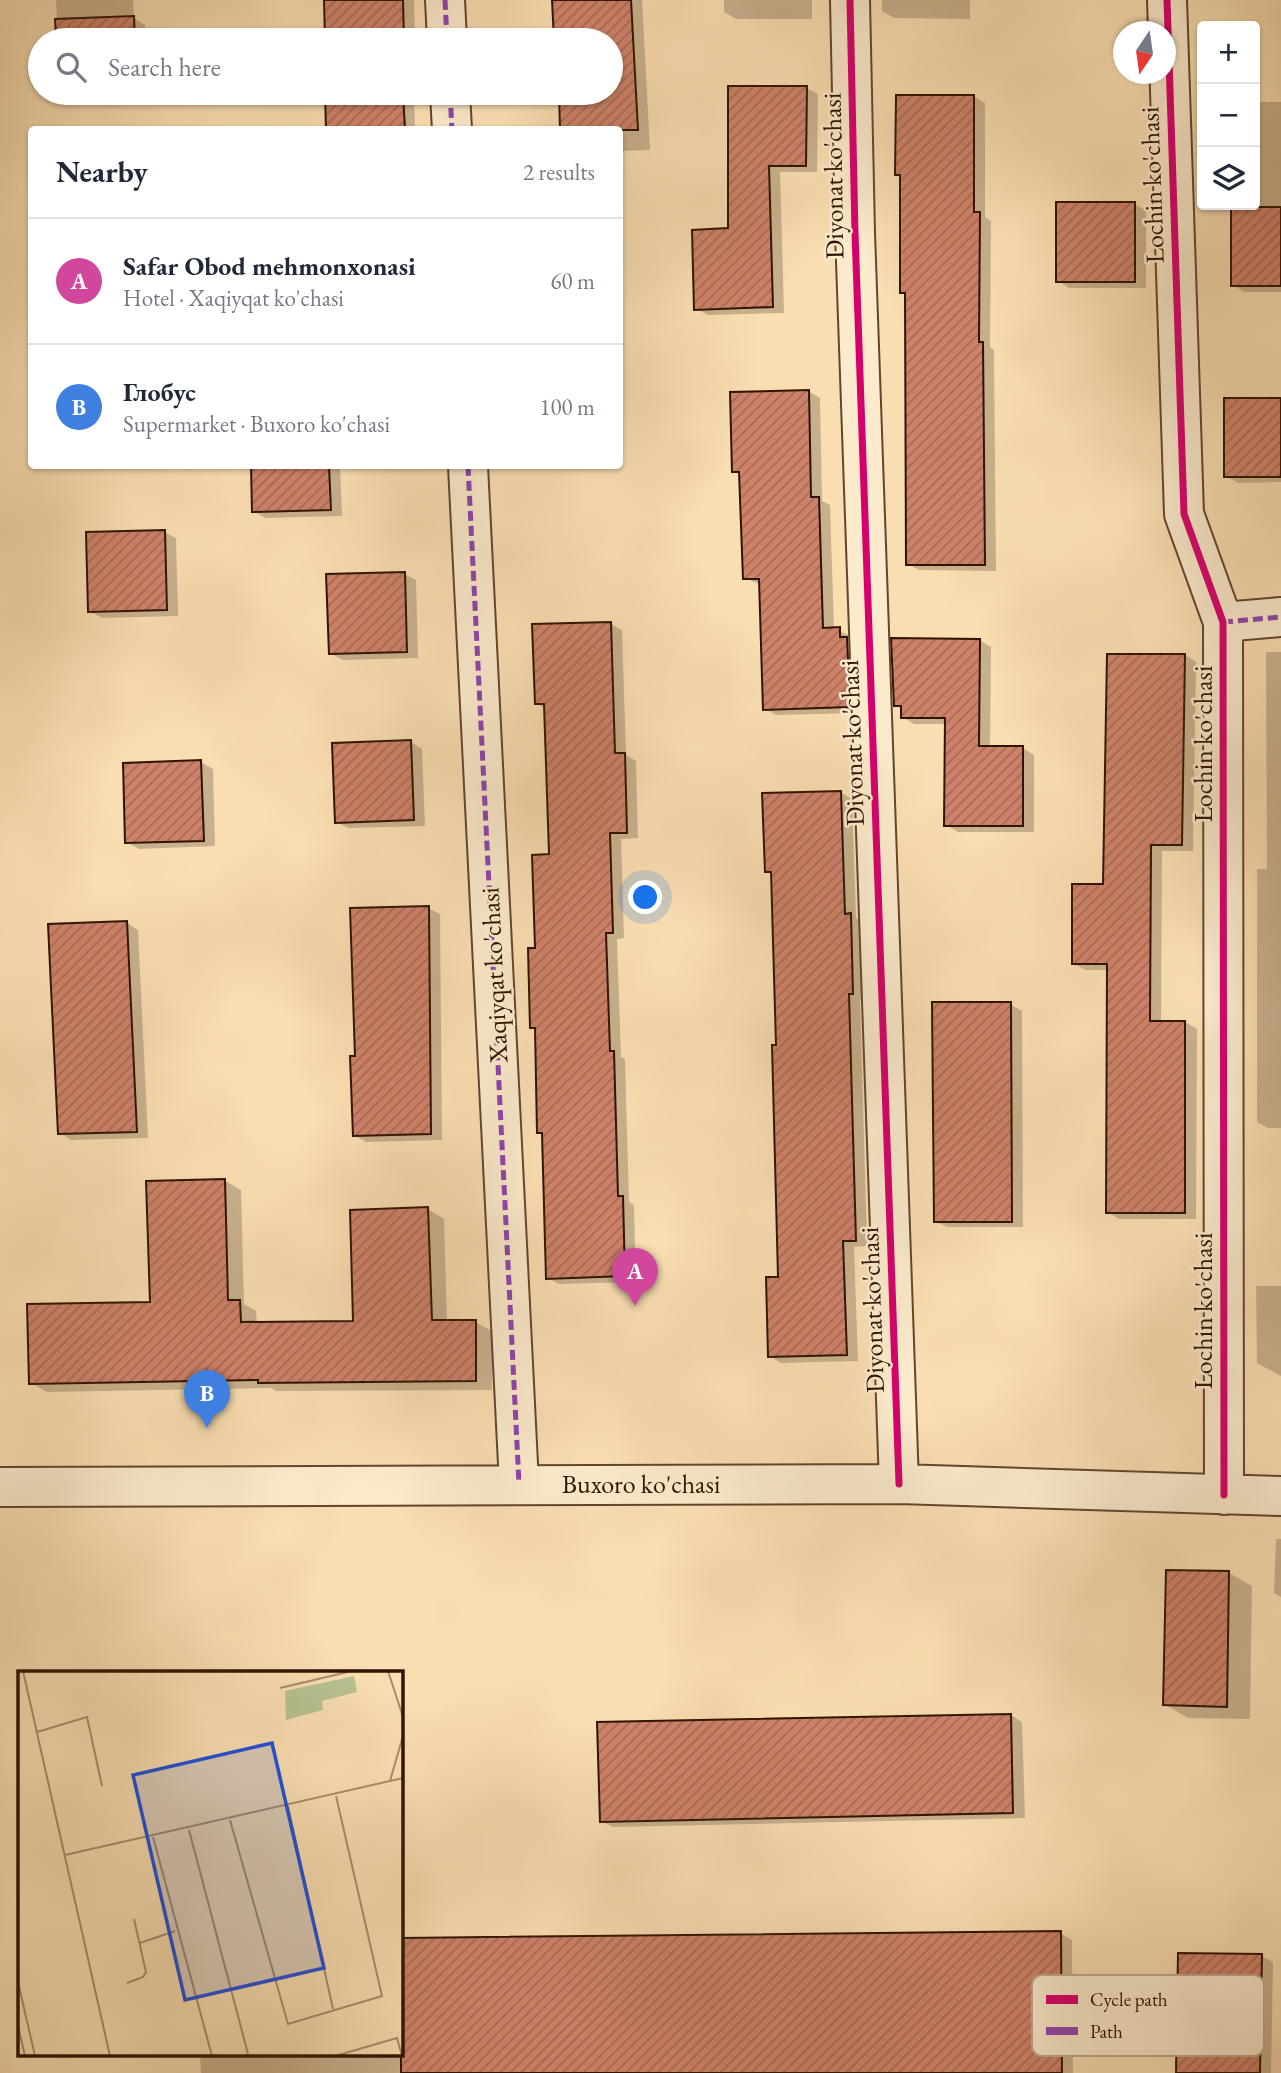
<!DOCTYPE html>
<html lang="en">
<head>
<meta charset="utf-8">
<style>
	body { margin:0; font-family:"EB Garamond",serif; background:#f6f6f7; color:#1f2937 }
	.controls { position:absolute; right:21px; top:21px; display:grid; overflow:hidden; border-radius:7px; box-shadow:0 2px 5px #0004 }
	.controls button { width:63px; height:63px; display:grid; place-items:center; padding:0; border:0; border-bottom:2px solid #e0e1e3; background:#fff; color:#1f2937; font:35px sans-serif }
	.compass { position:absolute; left:1113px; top:21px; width:63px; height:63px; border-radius:50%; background:#fff; box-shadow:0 2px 5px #0004; rotate:193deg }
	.you { position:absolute; left:646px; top:898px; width:24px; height:24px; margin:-18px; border:5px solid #fff; border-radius:50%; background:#1a73e8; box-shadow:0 0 0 10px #1a73e833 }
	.badge { display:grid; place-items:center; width:46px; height:46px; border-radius:50%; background:#8f2418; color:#fff; font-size:23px; font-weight:700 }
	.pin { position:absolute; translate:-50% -58px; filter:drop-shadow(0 2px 4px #0008) }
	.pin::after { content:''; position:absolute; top:37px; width:24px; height:21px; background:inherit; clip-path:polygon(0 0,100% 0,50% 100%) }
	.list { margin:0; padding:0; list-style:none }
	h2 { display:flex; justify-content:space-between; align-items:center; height:91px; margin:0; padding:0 28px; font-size:30px }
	h2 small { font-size:23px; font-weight:400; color:#747a83 }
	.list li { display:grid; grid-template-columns:46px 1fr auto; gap:21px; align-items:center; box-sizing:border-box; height:126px; padding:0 28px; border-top:2px solid #e0e1e3 }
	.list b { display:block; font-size:26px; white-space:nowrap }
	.list p { margin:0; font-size:23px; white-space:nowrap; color:#747a83 }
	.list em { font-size:23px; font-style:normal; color:#747a83 }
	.icon { flex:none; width:38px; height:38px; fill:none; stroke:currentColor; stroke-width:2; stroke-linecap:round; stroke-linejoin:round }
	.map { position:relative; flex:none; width:1281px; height:2073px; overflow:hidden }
	.search { position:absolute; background:#fff; box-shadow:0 2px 5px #0004; left:28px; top:28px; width:595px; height:77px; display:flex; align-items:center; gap:18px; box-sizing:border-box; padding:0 24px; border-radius:38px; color:#747a83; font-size:26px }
	.panel { position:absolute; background:#fff; box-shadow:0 2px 5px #0004; left:28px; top:126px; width:595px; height:343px; border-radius:7px }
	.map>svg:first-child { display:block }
</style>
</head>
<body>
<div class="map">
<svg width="1281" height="2073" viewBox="0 0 1281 2073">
	<defs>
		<pattern id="building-hatch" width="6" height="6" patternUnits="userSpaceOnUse" patternTransform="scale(1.75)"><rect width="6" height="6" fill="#ce826a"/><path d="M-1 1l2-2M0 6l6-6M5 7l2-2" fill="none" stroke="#a86955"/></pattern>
	</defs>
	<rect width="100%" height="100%" fill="#f9deb1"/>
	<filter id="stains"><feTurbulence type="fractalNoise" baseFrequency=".00286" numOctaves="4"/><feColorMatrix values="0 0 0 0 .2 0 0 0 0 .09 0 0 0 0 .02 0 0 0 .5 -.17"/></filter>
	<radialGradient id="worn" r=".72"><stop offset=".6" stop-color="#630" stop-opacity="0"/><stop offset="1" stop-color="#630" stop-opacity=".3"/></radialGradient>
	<path fill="#0003" d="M 56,0 L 133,0 L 134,18 L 145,25 L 146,40 L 58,40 Z
		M 325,0 L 414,0 L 415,40 L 326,40 Z
		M 555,0 L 642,0 L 650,150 L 620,151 L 620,130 L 561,130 L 559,93 L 611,93 L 611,40 L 557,40 Z
		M 724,0 L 812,0 L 812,19 L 736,19 L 724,12 Z
		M 882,0 L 970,0 L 970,19 L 894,18 L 882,11 Z
		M 806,88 L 818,94 L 817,172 L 780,172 L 784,313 L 708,315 L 696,309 L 729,230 Z
		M 59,93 L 147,93 L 148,102 L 71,105 L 60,98 Z
		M 327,93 L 414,93 L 415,130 L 328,130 Z
		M 974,96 L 985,103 L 985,217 L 991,221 L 990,347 L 994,350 L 996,571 L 919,570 L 908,564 L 906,294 L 902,292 L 902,177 L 897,174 Z
		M 1255,102 L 1281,102 L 1281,292 L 1244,292 L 1233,285 L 1233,205 L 1255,205 Z
		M 1134,204 L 1146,210 L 1146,288 L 1069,288 L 1058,281 Z
		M 808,391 L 820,398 L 822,501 L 830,505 L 834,629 L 851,636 L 861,713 L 776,715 L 765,709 L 761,585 L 745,578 L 741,475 L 734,471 Z
		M 1281,399 L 1281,482 L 1238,483 L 1226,476 Z
		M 252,466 L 340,466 L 342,516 L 265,518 L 254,511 Z
		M 527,466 L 609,466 L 532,469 Z
		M 164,532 L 176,538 L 178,616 L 102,618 L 90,611 Z
		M 404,574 L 416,580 L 418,658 L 342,660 L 330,653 Z
		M 611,624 L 622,630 L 626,755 L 636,761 L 638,838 L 621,839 L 624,938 L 617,939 L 621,1057 L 625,1059 L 629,1202 L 634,1205 L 636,1282 L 559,1284 L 548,1278 L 544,1135 L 539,1132 L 537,1030 L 532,1027 L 537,950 L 551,856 L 546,709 L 537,703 Z
		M 979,640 L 991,647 L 990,748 L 1023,748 L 1034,755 L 1034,832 L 958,832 L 946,825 L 947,724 L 914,724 L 902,717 L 903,709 L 895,705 Z
		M 1266,652 L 1281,652 L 1281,1128 L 1268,1128 L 1257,1122 L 1257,869 L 1267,869 Z
		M 1108,655 L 1185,655 L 1196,662 L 1193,851 L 1162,851 L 1161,1022 L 1185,1022 L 1197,1029 L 1196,1219 L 1119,1219 L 1108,1212 L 1108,970 L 1085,970 L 1073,963 L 1105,886 Z
		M 411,742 L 422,749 L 425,826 L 348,828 L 337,822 Z
		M 201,762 L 213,769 L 215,846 L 139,849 L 127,842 Z
		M 840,792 L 852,799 L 856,918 L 862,922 L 864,999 L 860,999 L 867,1246 L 854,1247 L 858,1361 L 781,1363 L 770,1356 L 780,1279 L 773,875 L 766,871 Z
		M 428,908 L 440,914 L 442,1140 L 366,1142 L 354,1135 L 357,1058 Z
		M 127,923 L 138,930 L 148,1138 L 71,1140 L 60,1133 Z
		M 1010,1004 L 1022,1011 L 1023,1227 L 947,1227 L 935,1221 Z
		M 225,1181 L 241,1190 L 244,1304 L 256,1311 L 257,1323 L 355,1322 L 428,1209 L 444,1219 L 447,1322 L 475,1322 L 492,1331 L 492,1390 L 276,1391 L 271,1388 L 47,1392 L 31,1383 L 151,1303 Z
		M 1256,1286 L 1281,1286 L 1281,1376 L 1257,1363 Z
		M 1276,1539 L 1281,1539 L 1281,1597 L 1274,1593 Z
		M 1229,1573 L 1252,1586 L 1250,1719 L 1188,1718 L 1164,1704 Z
		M 1011,1715 L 1022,1722 L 1025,1818 L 613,1827 L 601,1821 Z
		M 1060,1933 L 1072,1940 L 1073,2073 L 201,2073 L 200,2054 L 401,2054 L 401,1939 Z
		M 1261,1956 L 1273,1962 L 1271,2073 L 1178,2073 Z"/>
	<path fill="url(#building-hatch)" stroke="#2f1400" stroke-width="2" d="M 324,0 L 403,0 L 404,40 L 325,40 Z
		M 552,0 L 631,0 L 638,130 L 560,130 L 559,93 L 611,93 L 611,40 L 554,40 Z
		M 134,16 L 135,40 L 56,40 L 55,19 Z
		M 728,86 L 807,86 L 806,166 L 769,166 L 773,307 L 694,310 L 692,230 L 728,228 Z
		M 58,93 L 136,93 L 137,97 L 58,99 Z
		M 325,93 L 403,93 L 405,130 L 326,130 Z
		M 896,95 L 974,95 L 974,212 L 980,212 L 979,342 L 983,342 L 985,565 L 906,565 L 905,293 L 900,293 L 900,175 L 895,175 Z
		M 1056,202 L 1135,202 L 1135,282 L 1056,282 Z
		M 1231,207 L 1281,207 L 1281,286 L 1231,286 Z
		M 809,390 L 811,497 L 819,497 L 823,628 L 840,627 L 840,637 L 847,637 L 850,707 L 763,710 L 759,579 L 743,579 L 739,472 L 732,472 L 730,392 Z
		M 1224,398 L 1281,398 L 1281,477 L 1224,477 Z
		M 251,466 L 329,466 L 331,510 L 252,512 Z
		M 165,530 L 167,610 L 88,612 L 86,532 Z
		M 405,572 L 407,652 L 329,654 L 326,574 Z
		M 611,622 L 615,753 L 625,753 L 627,833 L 610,833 L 613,933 L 606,933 L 610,1051 L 614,1051 L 618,1196 L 623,1196 L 625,1276 L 546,1279 L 542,1133 L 537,1133 L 535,1028 L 530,1028 L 528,948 L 535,948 L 532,855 L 549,854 L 544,704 L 535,704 L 532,624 Z
		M 891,638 L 980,639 L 979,746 L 1023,746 L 1023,826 L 944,826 L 945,718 L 901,718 L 901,706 L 894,706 Z
		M 1107,654 L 1185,654 L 1182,845 L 1151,845 L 1150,1021 L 1185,1021 L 1185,1213 L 1106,1213 L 1107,964 L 1072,964 L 1072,884 L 1103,884 Z
		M 411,740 L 414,820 L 335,823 L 332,743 Z
		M 201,760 L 204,841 L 125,843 L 123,763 Z
		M 841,791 L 845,914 L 851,913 L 853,994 L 849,994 L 856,1241 L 843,1241 L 847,1355 L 768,1357 L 766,1277 L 778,1277 L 772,1045 L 776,1045 L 771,872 L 765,872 L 762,793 Z
		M 429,906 L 431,1134 L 353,1136 L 350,1056 L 355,1056 L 350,908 Z
		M 127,921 L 137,1132 L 58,1134 L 48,924 Z
		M 932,1002 L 1011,1002 L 1012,1222 L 934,1222 Z
		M 225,1179 L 228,1300 L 240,1300 L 241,1322 L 353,1321 L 350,1210 L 428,1207 L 432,1320 L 476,1320 L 476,1381 L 258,1383 L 258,1380 L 29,1384 L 27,1304 L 150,1302 L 146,1181 Z
		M 1166,1570 L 1229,1571 L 1227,1707 L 1163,1705 Z
		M 1011,1714 L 1013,1813 L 600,1822 L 597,1722 Z
		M 1061,1931 L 1062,2073 L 401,2073 L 401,1938 Z
		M 1178,1953 L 1262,1954 L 1260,2073 L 1176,2073 Z"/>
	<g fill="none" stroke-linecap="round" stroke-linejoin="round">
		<defs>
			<path id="street" d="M 445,0 L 447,40
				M 850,0 L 855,233 L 899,1484
				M 1167,0 L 1184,514 L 1223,622 L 1224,1495
				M 450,93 L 452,130
				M 468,466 L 519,1484
				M 1223,622 L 1281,617
				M 0,1487 L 899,1484 L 1281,1496"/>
		</defs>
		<use href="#street" stroke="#62462c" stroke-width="42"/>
		<use href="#street" stroke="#fbeacc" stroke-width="38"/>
		<path stroke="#8e44ad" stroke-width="5" stroke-dasharray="10 5" stroke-linecap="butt" d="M 445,0 L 447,40
			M 450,93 L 452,130
			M 468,466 L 519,1484
			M 1223,622 L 1281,617"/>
		<defs>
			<path id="cycleway" d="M 850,0 L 855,233 L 899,1484
				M 1167,0 L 1184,514 L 1223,622 L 1224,1495"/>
		</defs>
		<use href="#cycleway" stroke="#fbeacc" stroke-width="11"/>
		<use href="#cycleway" stroke="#d6006c" stroke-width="7"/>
	</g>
	<g text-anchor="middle" stroke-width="5" stroke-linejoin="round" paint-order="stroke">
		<g font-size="26" fill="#2f1400" stroke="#fbeacc">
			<text transform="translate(833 176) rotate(-91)" y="9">Diyonat ko'chasi</text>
			<text transform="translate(1152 185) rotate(-92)" y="9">Lochin ko'chasi</text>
			<text transform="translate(852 743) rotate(-92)" y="9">Diyonat ko'chasi</text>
			<text transform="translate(1203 744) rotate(-90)" y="9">Lochin ko'chasi</text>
			<text transform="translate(494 975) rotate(-93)" y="9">Xaqiyqat ko'chasi</text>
			<text transform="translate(872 1310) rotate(-92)" y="9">Diyonat ko'chasi</text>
			<text transform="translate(1203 1311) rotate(-90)" y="9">Lochin ko'chasi</text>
			<text x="641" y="1493">Buxoro ko'chasi</text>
		</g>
	</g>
	<g transform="translate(18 1671)">
		<rect width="385" height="385" fill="#f9deb1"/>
		<path d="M 336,5 L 339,21 L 304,30 L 305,39 L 268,49 L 267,20 Z" fill="#b7c291"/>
		<path fill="none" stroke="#a88d6a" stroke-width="2" d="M 5,0 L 92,385M 370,0 L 385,46M 262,17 L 334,0M 19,61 L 69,46 L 84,115M 372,110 L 385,65M 270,135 L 315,338M 212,149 L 270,353 L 364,325 L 318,125M 171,159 L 230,383M 135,166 L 194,385M 47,184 L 385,107M 122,272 L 157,260M 0,311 L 17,385M 109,312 L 125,306 L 128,301 L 116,248M 0,355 L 7,385M 317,385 L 379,367 L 384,385"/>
		<path fill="#1d4ed8" fill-opacity="0.15" stroke="#1d4ed8" stroke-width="3.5" d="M 254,72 L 306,297 L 167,329 L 115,104 Z"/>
		<rect width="385" height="385" fill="none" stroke="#2f1400" stroke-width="3.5"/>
	</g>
	<rect x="1032" y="1975" width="232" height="81" rx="10" fill="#fbeacc" stroke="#beaa8f" stroke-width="2"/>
	<rect x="1046" y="1995" width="32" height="9" fill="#d6006c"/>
	<rect x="1046" y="2027" width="32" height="8" fill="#8e44ad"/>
	<g font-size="19" fill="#2f1400">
		<text x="1090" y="2006">Cycle path</text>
		<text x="1090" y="2038">Path</text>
	</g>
	<rect width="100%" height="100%" filter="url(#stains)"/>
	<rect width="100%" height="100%" fill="url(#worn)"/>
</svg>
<div class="controls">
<button>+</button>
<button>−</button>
<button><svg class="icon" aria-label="layers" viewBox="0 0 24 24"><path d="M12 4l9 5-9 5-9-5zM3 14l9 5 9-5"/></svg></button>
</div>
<svg class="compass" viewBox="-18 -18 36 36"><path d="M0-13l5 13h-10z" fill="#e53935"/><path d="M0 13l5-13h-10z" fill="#747a83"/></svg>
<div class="you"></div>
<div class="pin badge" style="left:635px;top:1306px;background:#d1479c">A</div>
<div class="pin badge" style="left:207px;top:1428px;background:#3f7fe0">B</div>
<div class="search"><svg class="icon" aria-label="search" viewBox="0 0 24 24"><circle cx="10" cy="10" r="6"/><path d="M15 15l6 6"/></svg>Search here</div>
<section class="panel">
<h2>Nearby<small>2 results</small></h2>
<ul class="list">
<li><span class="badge" style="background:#d1479c">A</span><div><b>Safar Obod mehmonxonasi</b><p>Hotel · Xaqiyqat ko'chasi</p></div><em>60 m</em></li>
<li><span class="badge" style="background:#3f7fe0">B</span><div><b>Глобус</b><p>Supermarket · Buxoro ko'chasi</p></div><em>100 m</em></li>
</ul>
</section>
</div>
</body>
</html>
